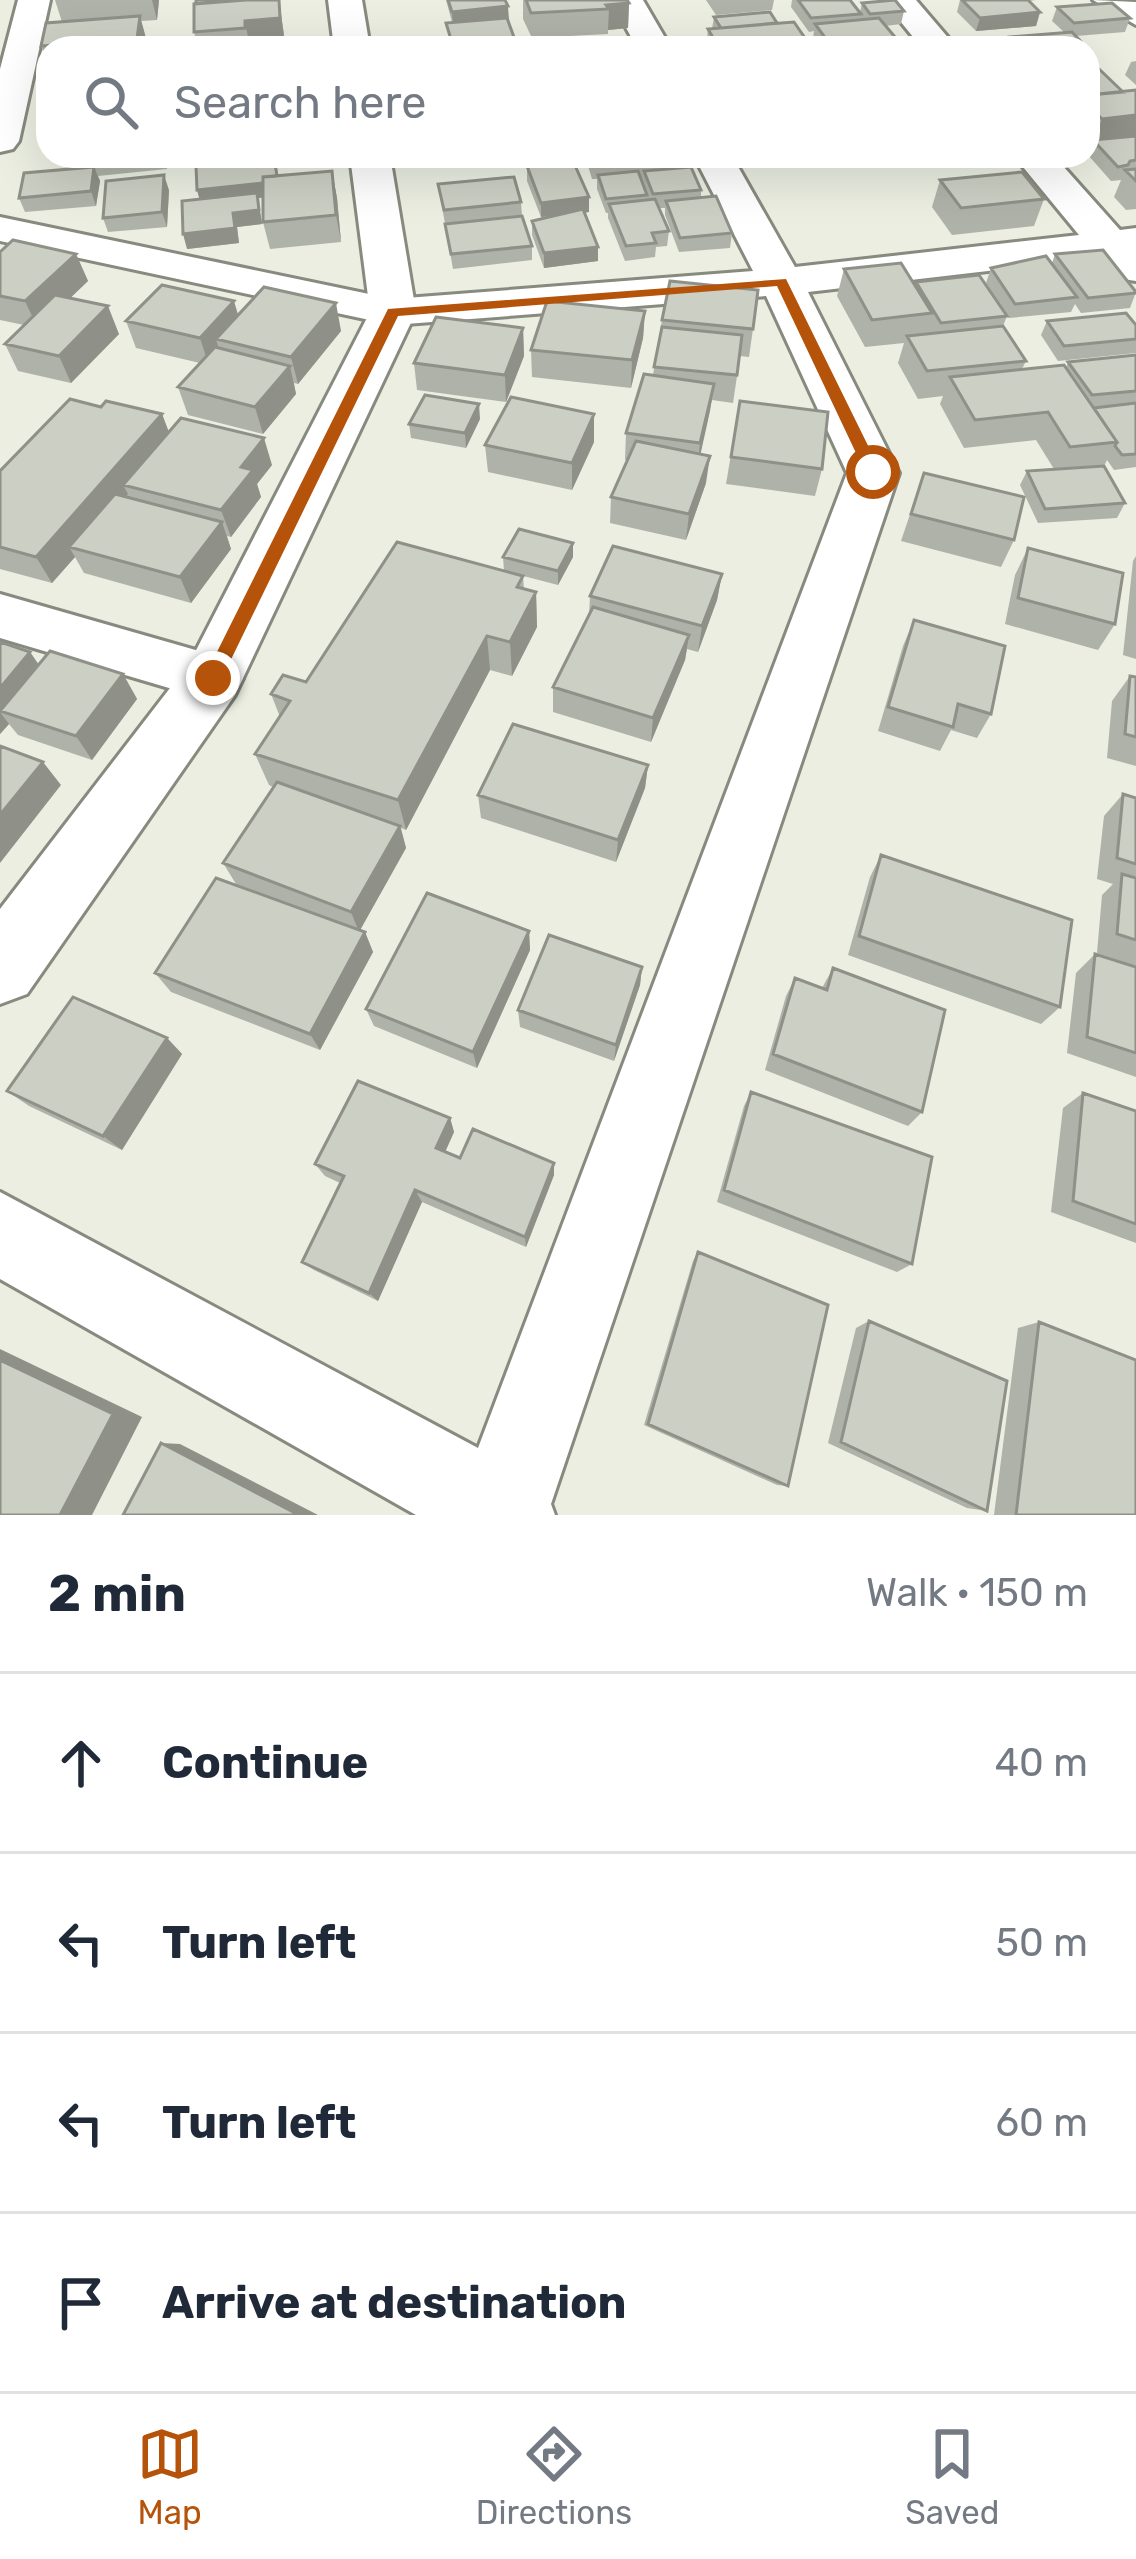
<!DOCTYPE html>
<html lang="en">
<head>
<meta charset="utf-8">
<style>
	body { margin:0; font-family:Rubik,sans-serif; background:#f6f6f7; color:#1f2937 }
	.stop { position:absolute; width:36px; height:36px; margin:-27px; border:9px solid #b45309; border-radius:50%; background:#fff }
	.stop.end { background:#b45309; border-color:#fff; box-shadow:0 3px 12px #0008 }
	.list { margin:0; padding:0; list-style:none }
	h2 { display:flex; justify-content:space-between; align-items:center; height:156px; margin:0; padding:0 48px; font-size:51px }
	h2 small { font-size:39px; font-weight:400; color:#747a83 }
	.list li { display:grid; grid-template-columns:78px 1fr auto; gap:36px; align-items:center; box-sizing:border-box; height:180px; padding:0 48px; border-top:3px solid #e0e1e3 }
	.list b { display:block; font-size:45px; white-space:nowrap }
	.list em { font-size:39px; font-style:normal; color:#747a83 }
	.icon { flex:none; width:66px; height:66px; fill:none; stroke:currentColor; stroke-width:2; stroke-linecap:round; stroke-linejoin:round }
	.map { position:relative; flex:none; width:1136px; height:1515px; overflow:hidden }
	.search { position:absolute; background:#fff; box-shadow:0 12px 48px #0002; left:36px; right:36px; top:36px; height:132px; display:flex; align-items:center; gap:30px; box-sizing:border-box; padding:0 42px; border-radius:36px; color:#747a83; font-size:45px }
	.sheet { height:876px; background:#fff }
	nav { display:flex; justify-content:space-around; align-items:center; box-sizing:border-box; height:168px; border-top:3px solid #e0e1e3; background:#fff; font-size:33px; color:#747a83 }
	nav a { display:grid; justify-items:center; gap:6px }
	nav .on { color:#b45309 }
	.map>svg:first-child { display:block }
</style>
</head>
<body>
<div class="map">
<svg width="1136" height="1515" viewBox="0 0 1136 1515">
	<rect width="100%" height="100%" fill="#ebeee1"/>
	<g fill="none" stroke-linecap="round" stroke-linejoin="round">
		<defs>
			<path id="street" d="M 18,0 L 50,0 L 19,141 L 13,149 L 0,152 L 0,69 Z
				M 611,0 L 643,0 L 671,48 L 637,48 Z
				M 883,0 L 916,0 L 957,48 L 922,48 Z
				M 1093,0 L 1136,2 L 1136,25 Z
				M 694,156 L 732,156 L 795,267 L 1079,235 L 1014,156 L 1054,156 L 1120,230 L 1136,228 L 1136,281 L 1116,278 L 1099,258 L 808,292 L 899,473 L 551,1504 L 555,1515 L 416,1515 L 0,1279 L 0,1192 L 478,1448 L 847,473 L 766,296 L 393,325 L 0,241 L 0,217 L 393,299 L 753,271 Z
				M 0,594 L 234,661 L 243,678 L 234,695 L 213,701 L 0,638 Z"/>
			<path id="secondary" d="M 328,0 L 362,0 L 370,48 L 334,48 Z
				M 350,156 L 390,156 L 416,312 L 235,695 L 27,994 L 0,1004 L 0,909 L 190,662 L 370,312 Z"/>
		</defs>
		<use href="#street" stroke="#878a7e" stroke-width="6"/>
		<use href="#secondary" stroke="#878a7e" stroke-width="6"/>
		<use href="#street" fill="#fff" fill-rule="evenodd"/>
		<use href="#secondary" fill="#fff" fill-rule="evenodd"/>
	</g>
	<path fill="#afb2a8" d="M 55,0 L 159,0 L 157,20 L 141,21 L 147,42 L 147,48 L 48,48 L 48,64 L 41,46 L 62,22 Z
		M 279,0 L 285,42 L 292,41 L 293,48 L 198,48 L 194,32 L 196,4 Z
		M 446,0 L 505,0 L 508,6 L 508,20 L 515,40 L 515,48 L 451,48 L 446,23 L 452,22 Z
		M 523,0 L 627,0 L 629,3 L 628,28 L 608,30 L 608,34 L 532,38 L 523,19 Z
		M 706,0 L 774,0 L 772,10 L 716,15 Z
		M 792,0 L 850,0 L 860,12 L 862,3 L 904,11 L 901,24 L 885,26 L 895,37 L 893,44 L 905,48 L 820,48 L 813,38 L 814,31 L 809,32 L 791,7 Z
		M 960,0 L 1036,0 L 1028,1 L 1040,12 L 1036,26 L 976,31 L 957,12 Z
		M 1057,7 L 1130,18 L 1125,32 L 1076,36 L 1087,48 L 1007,48 L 1010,37 L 1065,33 L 1052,21 Z
		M 714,17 L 777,23 L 807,41 L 806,48 L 706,48 L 708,29 L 712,29 Z
		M 1088,49 L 1096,57 L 1092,68 L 1122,92 L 1136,90 L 1136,209 L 1126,210 L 1114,197 L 1121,180 L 1111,181 L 1088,155 L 1091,145 L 1088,142 Z
		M 1136,61 L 1136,85 L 1125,75 L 1131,62 Z
		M 70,156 L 168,156 L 167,169 L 98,176 L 100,181 L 96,206 L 25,212 L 19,198 L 75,169 Z
		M 249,156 L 323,156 L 324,164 L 277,168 L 278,176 L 332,171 L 337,198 L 341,242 L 270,249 L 263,222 L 263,198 L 258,198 L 262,224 L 237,227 L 239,243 L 187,249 L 200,199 L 197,190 L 250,160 Z
		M 585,156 L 659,156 L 660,170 L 701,190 L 701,198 L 732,233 L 730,248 L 679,252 L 665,215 L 665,208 L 658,208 L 669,231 L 667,246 L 656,247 L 655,257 L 625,261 L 608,218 L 608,213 L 606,213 L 597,189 L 597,179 L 592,179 Z
		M 786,156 L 875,156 L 874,160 L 793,168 Z
		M 527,166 L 589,197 L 589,212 L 584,213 L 598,261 L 544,268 L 532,235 L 532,221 L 552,216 L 541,217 L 527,181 Z
		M 940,180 L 1044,199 L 1034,226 L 952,235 L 932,207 Z
		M 438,184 L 521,202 L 522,216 L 532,246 L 532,260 L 453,269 Z
		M 169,190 L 167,227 L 108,232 L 103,218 Z
		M 0,252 L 76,254 L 88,281 L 70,298 L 119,334 L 71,383 L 18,371 L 5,344 L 24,325 L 0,320 Z
		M 1055,254 L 1136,292 L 1130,308 L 1081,313 L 1075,304 L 1071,312 L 1009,318 L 986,283 L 991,268 L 1052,263 Z
		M 844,269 L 915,285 L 916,282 L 1007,316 L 1003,326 L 1026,361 L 1022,369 L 1066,368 L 1068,362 L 1136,355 L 1136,467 L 1114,470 L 1107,460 L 1104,466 L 1125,503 L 1117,518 L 1038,523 L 1020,485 L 1027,471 L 1054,469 L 1036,440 L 964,448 L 940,404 L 943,396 L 918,399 L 898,363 L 904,343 L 865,347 L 837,296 Z
		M 645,311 L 643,338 L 631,388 L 532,377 L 531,350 Z
		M 238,315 L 341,331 L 298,384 L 294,383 L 296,394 L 263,434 L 188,415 L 178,387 L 200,363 L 136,348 L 126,321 Z
		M 662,320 L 753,329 L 749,357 L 740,356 L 733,403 L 712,400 L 700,454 L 706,483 L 686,540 L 610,523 L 611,497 L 627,460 L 625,460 L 626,433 L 653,375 Z
		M 1047,321 L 1136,325 L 1136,353 L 1058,361 L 1041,335 Z
		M 523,328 L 524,356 L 506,402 L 417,390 L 414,363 Z
		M 740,401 L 822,469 L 815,496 L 726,484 Z
		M 101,407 L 162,414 L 169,432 L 272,465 L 257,484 L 261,497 L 231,537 L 227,536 L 231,549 L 191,603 L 84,573 L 75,557 L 52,583 L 0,569 L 0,471 Z
		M 480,419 L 466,448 L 411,438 L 409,424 Z
		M 594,442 L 572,490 L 488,472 L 485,445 Z
		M 924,473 L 1014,540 L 1001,567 L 901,541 Z
		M 573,543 L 573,557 L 558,585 L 504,571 L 503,557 Z
		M 1028,548 L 1115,624 L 1098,650 L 1005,624 L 1015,575 Z
		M 1136,556 L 1136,659 L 1123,655 L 1133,561 Z
		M 722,574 L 717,600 L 698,652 L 687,649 L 685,660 L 651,742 L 553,712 L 553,687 L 589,615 L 590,596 Z
		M 523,576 L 524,589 L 536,592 L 537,627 L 512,676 L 490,670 L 406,830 L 401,828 L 406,848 L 360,930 L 365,932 L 373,952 L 320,1050 L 171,992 L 155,973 L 277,900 L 236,884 L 223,863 L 273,787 L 269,785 L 255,754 L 280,717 L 271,694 L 306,682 Z
		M 914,620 L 991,714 L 977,738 L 951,730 L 940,751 L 878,731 L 903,646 Z
		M 0,642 L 30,652 L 39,665 L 123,674 L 137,699 L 92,760 L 18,735 L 9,724 L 0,734 Z
		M 1130,676 L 1136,677 L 1136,766 L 1107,758 L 1112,701 Z
		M 648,765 L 645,788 L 616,862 L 481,818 L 478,795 Z
		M 1123,794 L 1136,798 L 1136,966 L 1097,953 L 1102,895 L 1113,884 L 1097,879 L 1104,816 Z
		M 881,855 L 1060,1007 L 1041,1024 L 848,955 L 870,877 Z
		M 529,931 L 530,950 L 477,1068 L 374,1026 L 366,1009 Z
		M 1095,954 L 1136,967 L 1136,1077 L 1067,1053 L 1076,973 Z
		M 642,967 L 640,985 L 614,1061 L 520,1027 L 518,1010 Z
		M 833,968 L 922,1112 L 908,1126 L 765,1070 L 786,996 L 795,978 L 822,988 Z
		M 167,1038 L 182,1054 L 122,1150 L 29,1106 L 7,1091 Z
		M 751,1092 L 912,1264 L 897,1272 L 717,1202 L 744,1106 Z
		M 1083,1093 L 1136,1111 L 1136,1243 L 1051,1212 L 1063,1108 Z
		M 450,1118 L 454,1132 L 445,1152 L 460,1158 L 554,1175 L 526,1247 L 422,1202 L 378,1301 L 314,1270 L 302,1262 L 340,1183 L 325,1176 L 315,1164 Z
		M 698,1252 L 788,1486 L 777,1485 L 644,1425 L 693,1261 Z
		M 869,1321 L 987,1511 L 967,1508 L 828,1443 L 856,1328 Z
		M 1039,1322 L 1136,1515 L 994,1515 L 1018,1328 Z"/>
	<path fill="#8f9188" d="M 152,0 L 159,0 L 157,20 Z
		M 279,0 L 285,43 L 250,48 L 245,21 Z
		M 629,3 L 628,28 L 608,30 L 609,9 L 606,5 Z
		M 508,6 L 509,20 L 453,25 L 452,12 Z
		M 1040,12 L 1036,26 L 976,31 L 980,18 Z
		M 140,16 L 147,42 L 147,48 L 140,48 L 137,39 Z
		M 1136,115 L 1136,141 L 1094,141 L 1102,119 Z
		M 274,157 L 281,195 L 258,198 L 262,224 L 237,227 L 239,243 L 187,249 L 183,234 L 201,205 L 197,190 Z
		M 94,167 L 100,181 L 96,206 L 91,191 Z
		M 332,171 L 337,198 L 341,242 L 336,215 Z
		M 164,175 L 169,190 L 167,227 L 162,212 Z
		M 589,197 L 589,212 L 541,217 L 541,203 Z
		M 598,247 L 598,261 L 544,268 L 544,253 Z
		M 76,254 L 88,281 L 38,329 L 25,301 Z
		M 234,301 L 242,328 L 216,339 L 220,353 L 209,366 L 200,338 Z
		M 336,303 L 341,331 L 298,384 L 291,357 Z
		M 108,306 L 119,334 L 71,383 L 59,356 Z
		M 645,311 L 643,338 L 631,388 L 632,360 Z
		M 523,328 L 524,356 L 506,402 L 505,375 Z
		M 290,366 L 296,394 L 263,434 L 255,407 Z
		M 714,384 L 710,411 L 697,470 L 700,443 Z
		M 479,404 L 480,419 L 466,448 L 465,433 Z
		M 162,414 L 172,441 L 123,485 L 128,494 L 80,550 L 69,547 L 75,557 L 52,583 L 36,557 Z
		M 594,414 L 594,442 L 572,490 L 572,463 Z
		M 264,438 L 272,465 L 257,484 L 261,497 L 231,537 L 221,510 L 241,467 Z
		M 710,456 L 706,483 L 686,540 L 689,514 Z
		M 222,522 L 231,549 L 191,603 L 180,577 Z
		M 573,543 L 573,557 L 558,585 L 558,571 Z
		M 722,574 L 717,600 L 698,652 L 702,626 Z
		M 536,592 L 537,627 L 512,676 L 510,642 Z
		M 689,635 L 685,660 L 651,742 L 653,718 Z
		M 487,636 L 490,670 L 406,830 L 398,800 Z
		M 30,652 L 47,677 L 0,711 L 0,688 Z
		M 123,674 L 137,699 L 92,760 L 76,736 Z
		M 0,712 L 9,724 L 0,734 Z
		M 43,762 L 61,785 L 0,863 L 0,815 Z
		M 648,765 L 645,788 L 616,862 L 618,840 Z
		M 400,826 L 406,848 L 359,932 L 351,912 Z
		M 529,931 L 530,950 L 477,1068 L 473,1052 Z
		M 365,932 L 373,952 L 320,1050 L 310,1034 Z
		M 642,967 L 640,985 L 614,1061 L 616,1045 Z
		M 167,1038 L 182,1054 L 122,1150 L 103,1136 Z
		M 450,1118 L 454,1132 L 441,1161 L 436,1148 Z
		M 554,1163 L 554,1175 L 526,1247 L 525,1237 Z
		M 415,1190 L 422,1202 L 378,1301 L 369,1293 Z
		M 0,1349 L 142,1417 L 92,1515 L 60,1515 L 0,1360 Z
		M 161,1443 L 180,1444 L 318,1515 L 299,1515 Z"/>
	<path fill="#cccfc3" stroke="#8f9188" stroke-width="3" d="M 196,0 L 246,0 L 196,4 Z
		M 246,0 L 279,0 L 280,18 L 245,21 L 245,28 L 194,32 L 194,4 Z
		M 448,0 L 505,0 L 508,6 L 452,12 Z
		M 526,0 L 627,0 L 629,3 L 606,5 L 609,9 L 531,13 Z
		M 798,0 L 850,0 L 861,14 L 811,18 Z
		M 895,0 L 904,11 L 870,14 L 862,3 Z
		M 962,0 L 1028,0 L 1040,12 L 980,18 Z
		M 1112,3 L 1130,18 L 1074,23 L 1057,7 Z
		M 770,12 L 777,23 L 721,28 L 714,17 Z
		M 140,16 L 137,39 L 41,46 L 46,23 Z
		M 507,18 L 515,40 L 453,46 L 446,23 Z
		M 879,18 L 895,37 L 829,43 L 815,24 Z
		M 794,22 L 807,41 L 719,48 L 708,29 Z
		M 1072,32 L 1087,48 L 1020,48 L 1010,37 Z
		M 292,41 L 292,48 L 230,48 L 230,46 Z
		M 608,42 L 611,48 L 541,48 Z
		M 901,44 L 905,48 L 855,48 Z
		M 1098,68 L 1123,92 L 1088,95 L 1088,69 Z
		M 1136,90 L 1136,115 L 1102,119 L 1092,109 L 1088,109 L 1088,95 Z
		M 1136,136 L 1136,160 L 1130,161 L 1128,165 L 1118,167 L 1093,140 Z
		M 589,156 L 659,156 L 660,159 L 592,165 Z
		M 274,157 L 277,176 L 263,177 L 263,183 L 197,190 L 196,166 Z
		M 573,161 L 589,197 L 541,203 L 527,166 Z
		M 94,167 L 91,191 L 19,198 L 24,173 Z
		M 691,167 L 701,190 L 653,194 L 644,171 Z
		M 1136,169 L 1136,181 L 1125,170 Z
		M 332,171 L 336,215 L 263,222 L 263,177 Z
		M 638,171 L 647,195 L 606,199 L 598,175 Z
		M 1022,172 L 1044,199 L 961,208 L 940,180 Z
		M 164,175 L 162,212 L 103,218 L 106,181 Z
		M 514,177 L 521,202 L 444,210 L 438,184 Z
		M 257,193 L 259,210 L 233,213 L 235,228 L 183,234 L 182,201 Z
		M 716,196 L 732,233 L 680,238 L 666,201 Z
		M 655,199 L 669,231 L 652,233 L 656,243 L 626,246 L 609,204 Z
		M 583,209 L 598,247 L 544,253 L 532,221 Z
		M 522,216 L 532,246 L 451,254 L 445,224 Z
		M 13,240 L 76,254 L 25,301 L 0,296 L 0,252 Z
		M 1103,250 L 1136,292 L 1136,293 L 1088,298 L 1055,254 Z
		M 1046,256 L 1077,297 L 1015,304 L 991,268 Z
		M 901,263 L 932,313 L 872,320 L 844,269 Z
		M 979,275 L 1007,316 L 941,323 L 916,282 Z
		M 670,281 L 758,290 L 753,329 L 662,320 Z
		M 162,285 L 234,301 L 200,338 L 126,321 Z
		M 264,287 L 336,303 L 291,357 L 216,339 Z
		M 55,295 L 108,306 L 59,356 L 5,344 Z
		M 547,301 L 645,311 L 632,360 L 531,350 Z
		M 1126,313 L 1136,325 L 1136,339 L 1064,346 L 1047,321 Z
		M 436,317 L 523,328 L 505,375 L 414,363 Z
		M 1003,326 L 1026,361 L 927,371 L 907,336 Z
		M 662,327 L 742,335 L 737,375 L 654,367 Z
		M 215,347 L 290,366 L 255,407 L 178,387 Z
		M 1136,355 L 1136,391 L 1092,395 L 1068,362 Z
		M 1064,365 L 1117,442 L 1070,447 L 1048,412 L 975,420 L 950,377 Z
		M 644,374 L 714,384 L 700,443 L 626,433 Z
		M 425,395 L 479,404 L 465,433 L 409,424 Z
		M 511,397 L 594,414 L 572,463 L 485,445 Z
		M 70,399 L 101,407 L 106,401 L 162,414 L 36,557 L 0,547 L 0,471 Z
		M 740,401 L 828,412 L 822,469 L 731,457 Z
		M 1136,403 L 1136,454 L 1122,455 L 1115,446 L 1117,442 L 1094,408 Z
		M 181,418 L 264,438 L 241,467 L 253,470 L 221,510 L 123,485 Z
		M 636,441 L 710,456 L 689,514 L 611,497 Z
		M 1104,466 L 1125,503 L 1045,509 L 1027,471 Z
		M 924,473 L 1024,497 L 1014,540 L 911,514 Z
		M 115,494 L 222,522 L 180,577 L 69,547 Z
		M 519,529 L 573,543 L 558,571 L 503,557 Z
		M 397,542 L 523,576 L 517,587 L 536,592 L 510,642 L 487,636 L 398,800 L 255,754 L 290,701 L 271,694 L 283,675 L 306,682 Z
		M 613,546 L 722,574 L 702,626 L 590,596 Z
		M 1028,548 L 1123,573 L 1115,624 L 1018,598 Z
		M 593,607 L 689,635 L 653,718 L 553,687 Z
		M 914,620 L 1005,646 L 991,714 L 958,704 L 953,727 L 888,707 Z
		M 0,642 L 30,652 L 0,688 Z
		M 50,651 L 123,674 L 76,736 L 0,711 Z
		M 1130,676 L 1136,677 L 1136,737 L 1125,734 Z
		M 513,724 L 648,765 L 618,840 L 478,795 Z
		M 0,746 L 43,762 L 0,815 Z
		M 277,782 L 400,826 L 351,912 L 223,863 Z
		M 1123,794 L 1136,798 L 1136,864 L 1117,858 Z
		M 881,855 L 1072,920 L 1060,1007 L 859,936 Z
		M 1122,874 L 1136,878 L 1136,940 L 1117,934 Z
		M 216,878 L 365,932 L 310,1034 L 155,973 Z
		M 427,893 L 529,931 L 473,1052 L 366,1009 Z
		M 549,935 L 642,967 L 616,1045 L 518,1010 Z
		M 1095,954 L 1136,967 L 1136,1053 L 1087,1037 Z
		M 833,968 L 945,1010 L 922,1112 L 773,1054 L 795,978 L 827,990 Z
		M 73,997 L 167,1038 L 103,1136 L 7,1091 Z
		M 358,1081 L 450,1118 L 436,1148 L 460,1158 L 473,1129 L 554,1163 L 525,1237 L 415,1190 L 369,1293 L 302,1262 L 344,1176 L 315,1164 Z
		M 751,1092 L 932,1157 L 912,1264 L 724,1190 Z
		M 1083,1093 L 1136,1111 L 1136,1224 L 1073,1201 Z
		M 698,1252 L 828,1305 L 788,1486 L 648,1424 Z
		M 869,1321 L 1007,1381 L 987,1511 L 841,1442 Z
		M 1039,1322 L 1136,1360 L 1136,1515 L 1016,1515 Z
		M 0,1360 L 113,1414 L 60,1515 L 0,1515 Z
		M 161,1443 L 299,1515 L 123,1515 Z"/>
	<path fill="#b45309" d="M 786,279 L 881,472 L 878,476 L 865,472 L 777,286 L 398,316 L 222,678 L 220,683 L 206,683 L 204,678 L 388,309 Z"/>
</svg>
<div class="stop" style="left:873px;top:472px"></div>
<div class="stop end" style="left:213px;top:678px"></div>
<div class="search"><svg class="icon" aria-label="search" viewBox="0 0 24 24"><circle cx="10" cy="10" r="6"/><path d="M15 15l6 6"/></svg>Search here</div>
</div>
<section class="sheet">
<h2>2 min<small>Walk · 150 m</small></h2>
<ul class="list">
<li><svg class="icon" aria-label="ahead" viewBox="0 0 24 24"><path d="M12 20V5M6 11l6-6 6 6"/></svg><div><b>Continue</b></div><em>40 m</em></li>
<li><svg class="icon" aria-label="left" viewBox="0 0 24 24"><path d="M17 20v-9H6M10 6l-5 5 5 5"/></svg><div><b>Turn left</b></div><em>50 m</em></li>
<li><svg class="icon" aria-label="left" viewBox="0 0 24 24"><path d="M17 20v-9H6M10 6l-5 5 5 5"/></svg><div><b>Turn left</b></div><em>60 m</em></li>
<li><svg class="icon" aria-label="arrive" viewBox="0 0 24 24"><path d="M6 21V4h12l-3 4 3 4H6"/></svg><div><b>Arrive at destination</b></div></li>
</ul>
</section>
<nav>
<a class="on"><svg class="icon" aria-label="map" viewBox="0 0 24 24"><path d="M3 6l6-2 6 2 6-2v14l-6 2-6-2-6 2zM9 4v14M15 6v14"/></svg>Map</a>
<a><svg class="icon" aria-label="directions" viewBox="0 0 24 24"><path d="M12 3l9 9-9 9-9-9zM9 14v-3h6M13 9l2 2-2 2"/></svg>Directions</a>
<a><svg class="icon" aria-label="saved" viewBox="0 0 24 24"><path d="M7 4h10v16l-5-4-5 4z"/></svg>Saved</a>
</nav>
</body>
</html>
